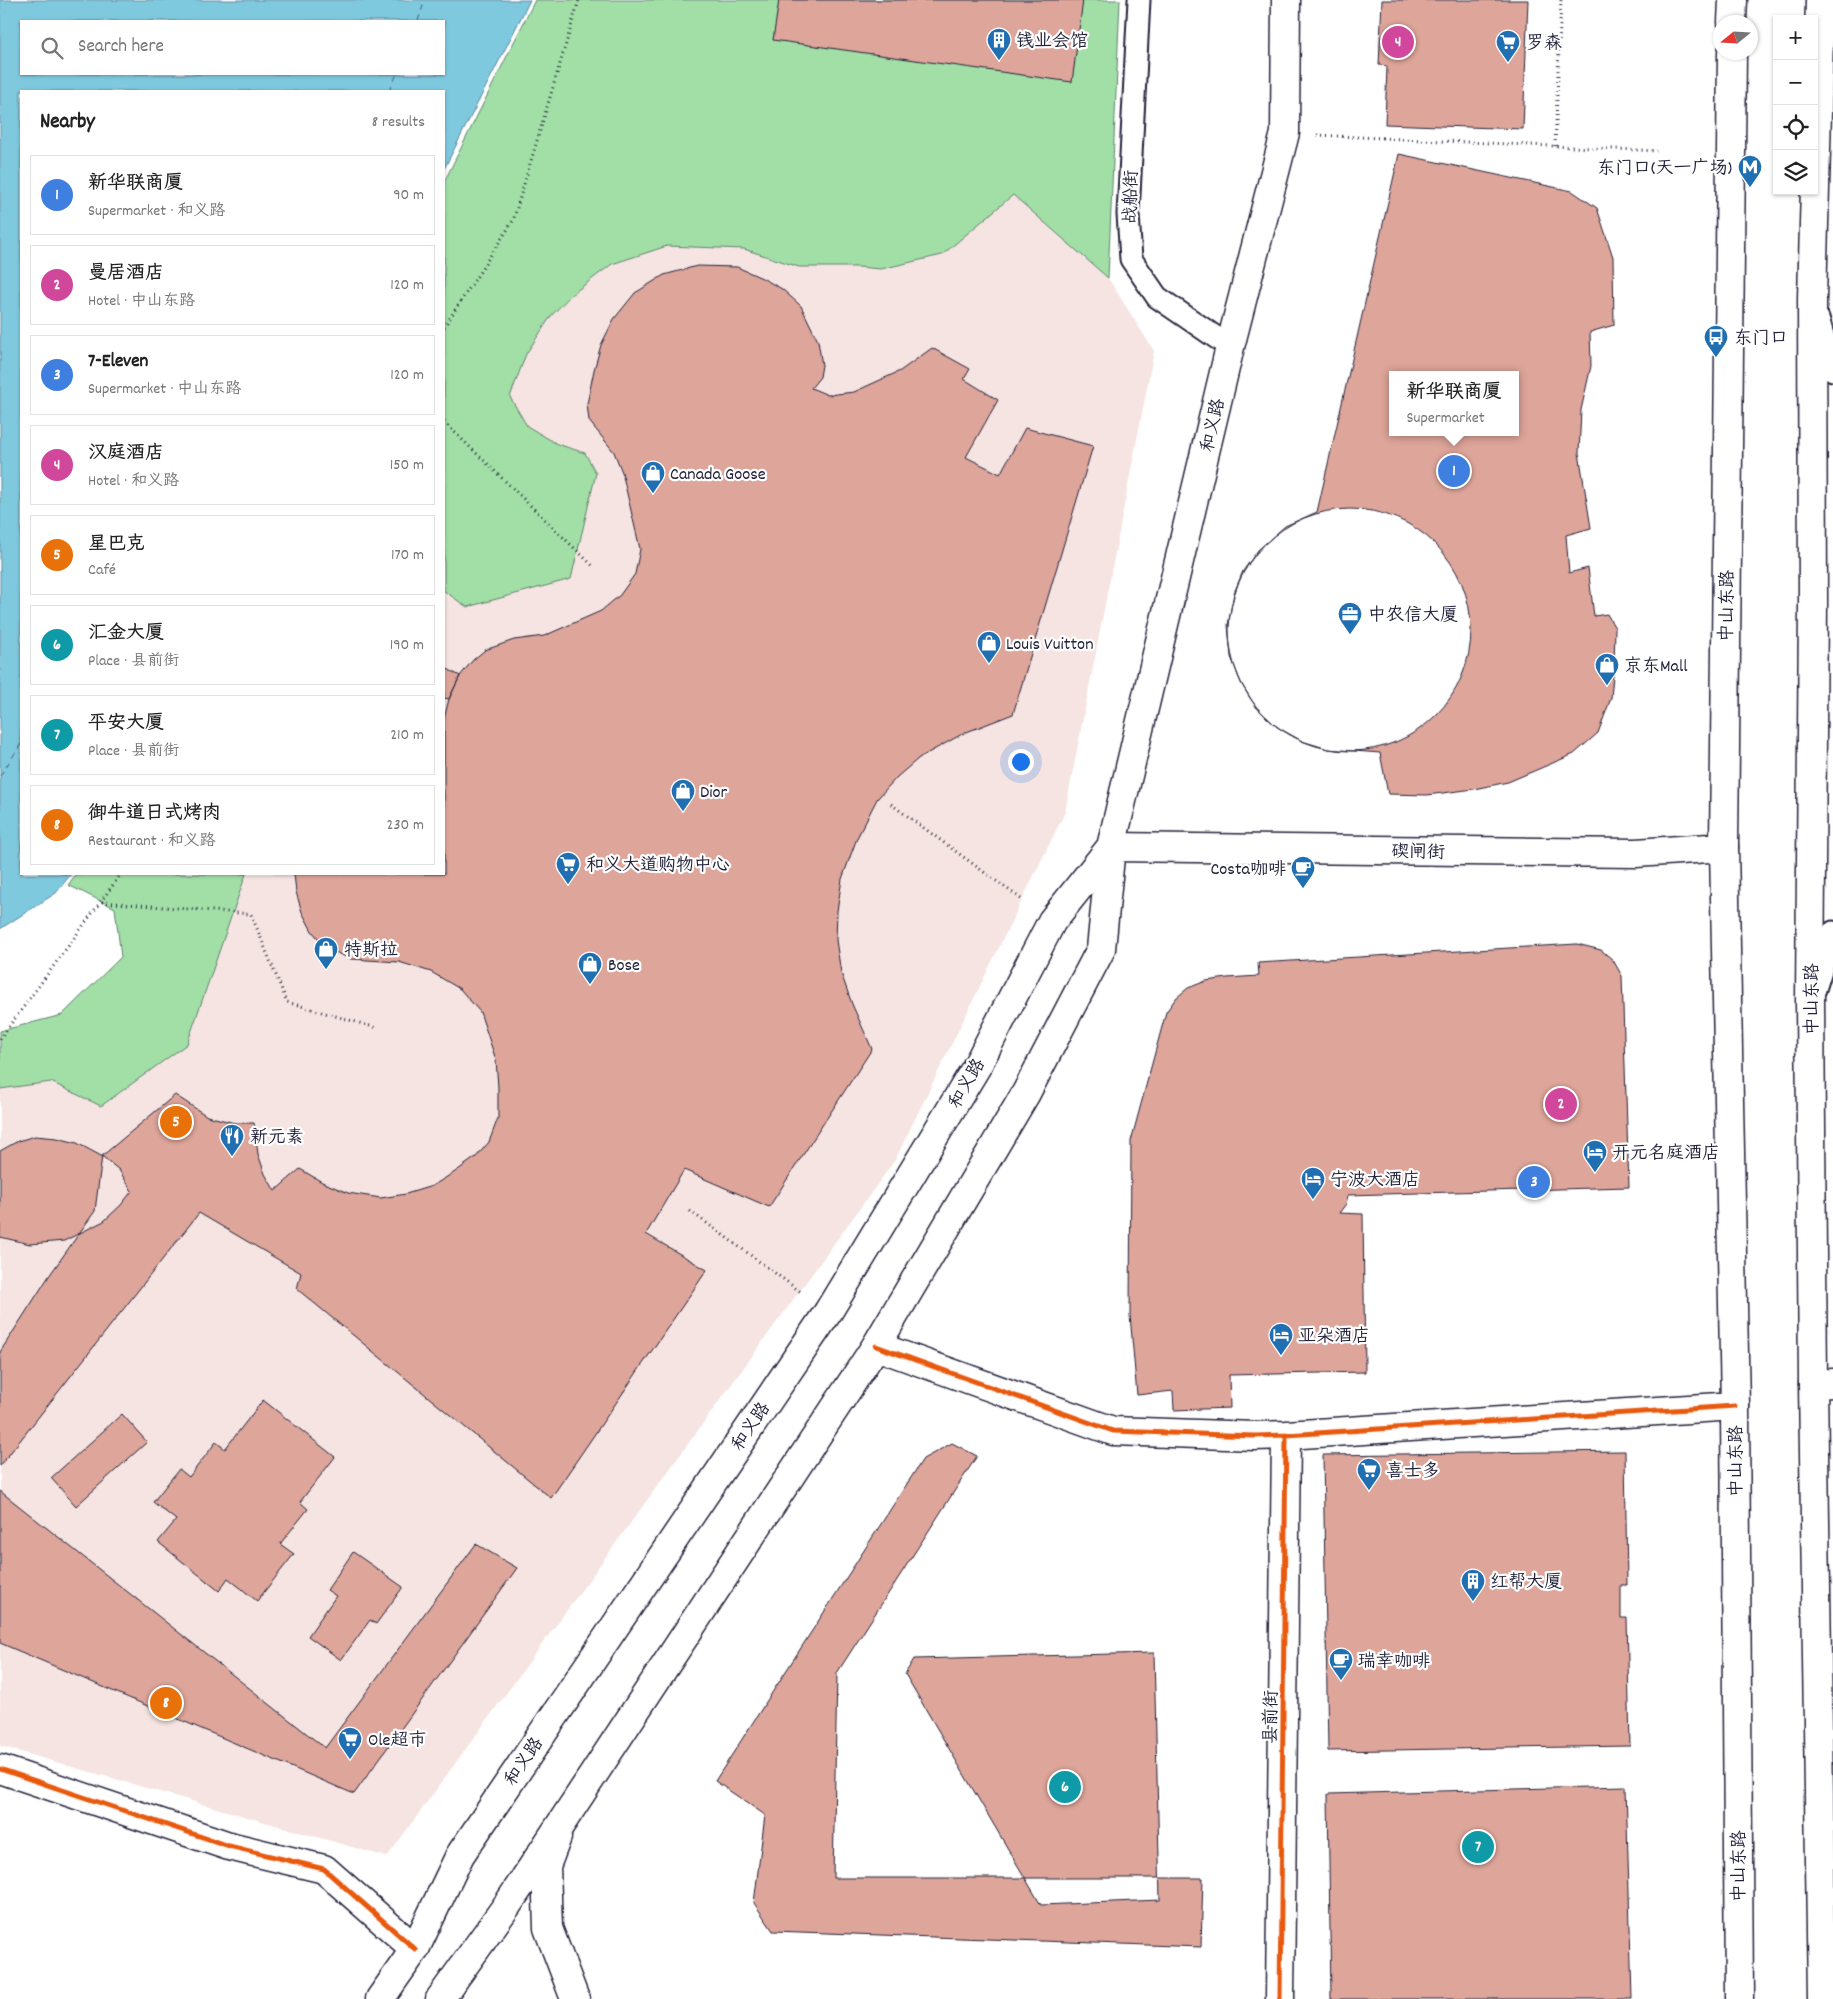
<!DOCTYPE html>
<html lang="en">
<head>
<meta charset="utf-8">
<style>
	body { margin:0; font-family:Dekko,"LXGW WenKai TC",sans-serif; background:#f6f6f6; color:#222 }
	.controls { position:absolute; right:15px; top:15px; display:grid; overflow:hidden; border-radius:0px; box-shadow:0 1px 4px #0004 }
	.controls button { width:45px; height:45px; display:grid; place-items:center; padding:0; border:0; border-bottom:1px solid #e0e0e0; background:#fff; color:#222; font:25px sans-serif }
	.compass { position:absolute; left:1713px; top:15px; width:45px; height:45px; border-radius:50%; background:#fff; box-shadow:0 1px 4px #0004; rotate:252deg }
	.you { position:absolute; left:1020px; top:761px; width:18px; height:18px; margin:-12px; border:4px solid #fff; border-radius:50%; background:#1a73e8; box-shadow:0 0 0 8px #1a73e833 }
	.badge { display:grid; place-items:center; width:32px; height:32px; border-radius:50%; background:#1f6fb2; color:#fff; font-size:16px; font-weight:700 }
	.pin { position:absolute; translate:-50% -50%; border:2px solid #fff; box-shadow:0 1px 5px #0006 }
	.popup { position:absolute; left:1389px; top:371px; width:130px; height:65px; box-sizing:border-box; display:grid; place-content:center; border-radius:0px; background:#fff; filter:drop-shadow(0 1px 4px #0005); font-size:16px; white-space:nowrap; color:#767676 }
	.popup b { font-size:19px; color:#222 }
	.popup::after { content:''; position:absolute; left:50%; top:100%; margin-left:-10px; border:10px solid transparent; border-top-color:#fff }
	.list { margin:0; padding:0; list-style:none }
	h2 { display:flex; justify-content:space-between; align-items:center; height:65px; margin:0; padding:0 20px; font-size:21px }
	h2 small { font-size:16px; font-weight:400; color:#767676 }
	.list li { display:grid; grid-template-columns:32px 1fr auto; gap:15px; align-items:center; box-sizing:border-box; height:80px; margin:0 10px 10px; padding:0 10px; border:1px solid #e0e0e0; border-radius:0px }
	.list b { display:block; font-size:19px; white-space:nowrap }
	.list p { margin:0; font-size:16px; white-space:nowrap; color:#767676 }
	.list em { font-size:16px; font-style:normal; color:#767676 }
	.icon { flex:none; width:28px; height:28px; fill:none; stroke:currentColor; stroke-width:2; stroke-linecap:round; stroke-linejoin:round }
	.map { position:relative; flex:none; width:1833px; height:1999px; overflow:hidden }
	.search { position:absolute; background:#fff; box-shadow:0 1px 4px #0004; left:20px; top:20px; width:425px; height:55px; display:flex; align-items:center; gap:12px; box-sizing:border-box; padding:0 18px; border-radius:0px; color:#767676; font-size:19px }
	.panel { position:absolute; background:#fff; box-shadow:0 1px 4px #0004; left:20px; top:90px; width:425px; height:785px; border-radius:0px }
	.map>svg:first-child { display:block }
</style>
</head>
<body>
<div class="map">
<svg width="1833" height="1999" viewBox="0 0 1833 1999">
	<rect width="100%" height="100%" fill="#fff"/>
	<filter id="ink" filterUnits="userSpaceOnUse"><feTurbulence type="fractalNoise" baseFrequency=".02" numOctaves="2"/><feDisplacementMap in="SourceGraphic" scale="10" xChannelSelector="R" yChannelSelector="G"/><feConvolveMatrix kernelMatrix="1 2 1 2 8 2 1 2 1" color-interpolation-filters="sRGB"/></filter>
	<g filter="url(#ink)">
		<path fill="#f5e4e1" d="M 1013,195 L 1108,278 L 1154,351 L 1065,812 L 895,1160 L 387,1857 L 0,1746 L 0,1089 L 52,1082 L 102,1106 L 186,1044 L 246,874 L 444,874 L 444,591 L 467,607 L 585,453 L 557,444 L 527,426 L 510,397 L 526,354 L 551,316 L 571,295 L 612,264 L 667,246 L 744,249 L 799,267 L 858,267 L 881,269 L 942,255 Z"/>
		<path fill="#a1dfa6" stroke="#628070" d="M 535,0 L 1120,0 L 1108,278 L 1013,195 L 942,255 L 881,269 L 858,267 L 799,267 L 744,249 L 667,246 L 612,264 L 571,295 L 551,316 L 526,354 L 510,397 L 527,426 L 557,444 L 585,453 L 596,473 L 571,579 L 467,607 L 444,591 L 444,182 Z
			M 76,874 L 246,874 L 187,1044 L 101,1106 L 51,1082 L 0,1089 L 0,1031 L 62,1015 L 121,957 L 115,908 L 68,885 Z"/>
		<path fill="#7fc9df" stroke="#5a869d" fill-rule="evenodd" d="M 0,0 L 530,0 L 444,169 L 444,91 L 21,91 L 21,874 L 71,874 L 56,893 L 0,929 ZM 21,21 L 444,21 L 444,74 L 21,74 Z"/>
		<g fill="none" stroke-linecap="round" stroke-linejoin="round">
			<path stroke="#435c74" stroke-width="1" stroke-dasharray="6 5" stroke-linecap="butt" d="M 418,21 L 425,0
				M 389,91 L 397,74
				M 0,776 L 21,744"/>
		</g>
		<path fill="#dea59a" stroke="#22223b" fill-rule="evenodd" d="M 779,0 L 1083,0 L 1072,82 L 773,40 Z
			M 1382,0 L 1528,0 L 1523,129 L 1385,124 L 1387,66 L 1379,65 Z
			M 1399,154 L 1572,191 L 1597,208 L 1613,257 L 1614,325 L 1590,332 L 1591,366 L 1581,410 L 1579,453 L 1591,528 L 1566,535 L 1569,573 L 1588,568 L 1594,616 L 1607,614 L 1615,628 L 1614,665 L 1611,698 L 1598,733 L 1574,754 L 1508,782 L 1474,789 L 1427,795 L 1388,794 L 1380,753 L 1328,749 L 1302,741 L 1277,727 L 1256,707 L 1241,683 L 1231,657 L 1228,625 L 1234,593 L 1243,571 L 1258,550 L 1285,526 L 1317,512 ZM 1393,375 L 1515,375 L 1515,432 L 1393,432 Z
			M 697,266 L 737,267 L 762,278 L 782,289 L 801,306 L 818,341 L 822,365 L 820,377 L 811,388 L 828,395 L 854,392 L 900,371 L 932,348 L 970,369 L 964,379 L 998,400 L 966,457 L 1000,474 L 1025,428 L 1093,446 L 1013,714 L 964,733 L 919,758 L 897,777 L 877,799 L 857,838 L 842,879 L 837,911 L 836,940 L 841,973 L 852,1004 L 872,1049 L 769,1207 L 684,1170 L 646,1234 L 707,1270 L 551,1498 L 297,1289 L 301,1273 L 199,1213 L 0,1466 L 0,1352 L 49,1276 L 95,1211 L 102,1156 L 175,1095 L 207,1116 L 235,1123 L 254,1123 L 258,1154 L 265,1174 L 275,1191 L 300,1169 L 322,1182 L 348,1193 L 381,1198 L 406,1194 L 432,1186 L 455,1172 L 476,1157 L 489,1142 L 498,1118 L 498,1087 L 496,1060 L 480,1012 L 460,989 L 431,972 L 399,962 L 351,959 L 339,954 L 323,944 L 312,931 L 302,912 L 296,892 L 294,874 L 444,874 L 444,719 L 449,699 L 460,676 L 473,660 L 485,650 L 514,640 L 544,636 L 601,611 L 620,595 L 635,574 L 640,549 L 622,472 L 614,452 L 589,421 L 587,404 L 594,370 L 601,345 L 614,319 L 635,293 L 664,275 Z
			M1229 630a121 121 0 1 1 242 0a121 121 0 1 1-242 0Z
			M 444,667 L 460,676 L 449,699 L 444,698 Z
			M 1577,944 L 1601,950 L 1613,960 L 1622,976 L 1629,1187 L 1348,1195 L 1346,1204 L 1339,1213 L 1363,1214 L 1365,1372 L 1229,1375 L 1230,1408 L 1174,1410 L 1173,1391 L 1137,1395 L 1130,1315 L 1131,1141 L 1166,1012 L 1176,998 L 1188,988 L 1206,981 L 1227,978 L 1259,976 L 1258,963 Z
			M 35,1136 L 57,1138 L 77,1143 L 103,1157 L 119,1170 L 132,1191 L 121,1205 L 104,1221 L 64,1241 L 30,1244 L 0,1237 L 0,1151 L 18,1141 Z
			M 263,1400 L 335,1457 L 300,1502 L 308,1509 L 280,1544 L 294,1554 L 257,1601 L 228,1578 L 219,1591 L 158,1542 L 176,1520 L 153,1502 L 179,1469 L 189,1477 L 216,1442 L 225,1449 Z
			M 122,1414 L 147,1442 L 76,1506 L 51,1478 Z
			M 952,1443 L 977,1456 L 837,1673 L 833,1878 L 1203,1878 L 1201,1947 L 773,1931 L 754,1903 L 765,1815 L 715,1781 L 923,1459 Z
			M 1625,1451 L 1627,1585 L 1621,1585 L 1621,1618 L 1627,1618 L 1630,1746 L 1328,1751 L 1323,1455 Z
			M 0,1491 L 325,1748 L 476,1544 L 517,1568 L 354,1794 L 0,1643 Z
			M 353,1552 L 403,1587 L 376,1624 L 370,1620 L 341,1660 L 308,1636 L 336,1596 L 327,1590 Z
			M 1154,1653 L 1160,1900 L 1041,1905 L 905,1674 L 914,1659 Z
			M 1626,1786 L 1632,1999 L 1331,1999 L 1328,1794 Z"/>
		<g fill="none" stroke-linecap="round" stroke-linejoin="round">
			<defs>
				<path id="service" d="M 1139,0 L 1128,214 L 1131,259 L 1157,297 L 1230,347
					M 1818,318 L 1833,370
					M 1815,989 L 1833,932"/>
				<path id="minor" d="M 876,1346 L 1113,1431 L 1255,1436 L 1286,1435 L 1735,1406
					M 1813,1384 L 1833,1383
					M 0,1769 L 229,1846 L 324,1869 L 415,1949
					M 1280,1999 L 1286,1435"/>
				<path id="tertiary" d="M 557,1837 L 546,1866 L 548,1928 L 575,1999"/>
				<path id="secondary" d="M 380,1999 L 415,1949 L 460,1855 L 828,1312 L 977,1066 L 1052,921 L 1111,847 L 1230,347 L 1285,133 L 1286,0
					M 440,1999 L 508,1904 L 876,1346 L 1026,1093 L 1101,949 L 1111,847 L 1636,853 L 1724,847"/>
				<path id="primary" d="M 1820,0 L 1812,299 L 1813,602 L 1810,1001 L 1813,1384 L 1822,1999
					M 1732,22 L 1733,0
					M 1732,52 L 1724,847 L 1735,1406 L 1739,1999"/>
			</defs>
			<use href="#service" stroke="#22223b" stroke-width="25"/>
			<use href="#minor" stroke="#22223b" stroke-width="31"/>
			<use href="#tertiary" stroke="#22223b" stroke-width="31"/>
			<use href="#secondary" stroke="#22223b" stroke-width="31"/>
			<use href="#primary" stroke="#22223b" stroke-width="31"/>
			<path stroke="#22223b" stroke-width="3" stroke-dasharray="1 4" stroke-linecap="butt" d="M 1317,135 L 1657,151
				M 1555,146 L 1561,0
				M 444,327 L 513,221 L 579,0
				M 444,422 L 594,567
				M 891,804 L 1021,899
				M 102,902 L 251,914 L 287,1002 L 377,1028
				M 0,1039 L 121,874
				M 690,1211 L 801,1292"/>
			<use href="#service" stroke="#fff" stroke-width="21"/>
			<use href="#minor" stroke="#fff" stroke-width="28"/>
			<use href="#tertiary" stroke="#fff" stroke-width="28"/>
			<use href="#secondary" stroke="#fff" stroke-width="28"/>
			<use href="#primary" stroke="#fff" stroke-width="28"/>
			<defs>
				<path id="cycleway" d="M 876,1346 L 1113,1431 L 1255,1436 L 1286,1435 L 1735,1406
					M 0,1769 L 229,1846 L 324,1869 L 415,1949
					M 1280,1999 L 1286,1435"/>
			</defs>
			<use href="#cycleway" stroke="#fff" stroke-width="8"/>
			<use href="#cycleway" stroke="#e8590c" stroke-width="5"/>
		</g>
	</g>
	<defs>
		<symbol id="building-pin" viewBox="-11 -11 22 30"><path d="M0 17L-7.5 6A9.5 9.5 0 1 1 7.5 6Z" fill="#1f6fb2" stroke="#fff"/><path d="M-4-6H4V6H1V3H-1V6H-4ZM-2.5-4.3h1.7v1.8h-1.7ZM.8-4.3h1.7v1.8H.8ZM-2.5-1h1.7V.8h-1.7ZM.8-1h1.7V.8H.8Z" fill="#fff"/></symbol>
		<symbol id="supermarket-pin" viewBox="-11 -11 22 30"><path d="M0 17L-7.5 6A9.5 9.5 0 1 1 7.5 6Z" fill="#1f6fb2" stroke="#fff"/><path d="M-6-5.5h2.5l.6 2H6L4.5 2H-2.5L-4.4-4H-6ZM-1.5 3.2a1.3 1.3 0 1 0 .1 0ZM3 3.2a1.3 1.3 0 1 0 .1 0Z" fill="#fff"/></symbol>
		<symbol id="metro-pin" viewBox="-11 -11 22 30"><path d="M0 17L-7.5 6A9.5 9.5 0 1 1 7.5 6Z" fill="#1f6fb2" stroke="#fff"/><path d="M-5.5 5V-5H-3L0 0L3-5H5.5V5H3V-.5L0 4L-3-.5V5Z" fill="#fff"/></symbol>
		<symbol id="bus-pin" viewBox="-11 -11 22 30"><path d="M0 17L-7.5 6A9.5 9.5 0 1 1 7.5 6Z" fill="#1f6fb2" stroke="#fff"/><path d="M-5-6H5V4H4V6H2V4H-2V6H-4V4H-5ZM-3.5-4V0h7V-4ZM-3.5 1.2v1.5H-2V1.2ZM2 1.2v1.5H3.5V1.2Z" fill="#fff"/></symbol>
		<symbol id="shop-pin" viewBox="-11 -11 22 30"><path d="M0 17L-7.5 6A9.5 9.5 0 1 1 7.5 6Z" fill="#1f6fb2" stroke="#fff"/><path d="M-5-2.5h2.3a2.7 3.5 0 0 1 5.4 0H5L5.5 6h-11ZM-1.5-2.5h3a1.5 2.3 0 0 0-3 0Z" fill="#fff"/></symbol>
		<symbol id="office-pin" viewBox="-11 -11 22 30"><path d="M0 17L-7.5 6A9.5 9.5 0 1 1 7.5 6Z" fill="#1f6fb2" stroke="#fff"/><path d="M-6-3h4V-5.5h4V-3h4V5H-6ZM-1-4.5V-3h2v-1.5ZM-6 0V1H6V0Z" fill="#fff"/></symbol>
		<symbol id="cafe-pin" viewBox="-11 -11 22 30"><path d="M0 17L-7.5 6A9.5 9.5 0 1 1 7.5 6Z" fill="#1f6fb2" stroke="#fff"/><path d="M-5.5-4.5H6V0H3Q3 3.5 0 3.5H-2.5Q-5.5 3.5-5.5 0ZM3-3.2v2h1.7v-2ZM-6 4.5H4V6H-6Z" fill="#fff"/></symbol>
		<symbol id="restaurant-pin" viewBox="-11 -11 22 30"><path d="M0 17L-7.5 6A9.5 9.5 0 1 1 7.5 6Z" fill="#1f6fb2" stroke="#fff"/><path d="M-5-6h1v4h1v-4h1v4h1v-4h1v5L-1.5 .5V6h-2V.5L-5-1ZM5-6V6H3V1.5H1.5Q1.5-4 5-6Z" fill="#fff"/></symbol>
		<symbol id="hotel-pin" viewBox="-11 -11 22 30"><path d="M0 17L-7.5 6A9.5 9.5 0 1 1 7.5 6Z" fill="#1f6fb2" stroke="#fff"/><path d="M-6-4.5h1.5V1H6V5H4.5V3h-9V5H-6ZM-4 0a1.8 1.8 0 1 1 3.6 0ZM.5 0V-2.5h3Q6-2.5 6 0Z" fill="#fff"/></symbol>
	</defs>
	<g fill-rule="evenodd">
		<use href="#building-pin" x="985" y="26" width="28" height="38"/>
		<use href="#supermarket-pin" x="1494" y="28" width="28" height="38"/>
		<use href="#metro-pin" x="1736" y="153" width="28" height="38"/>
		<use href="#bus-pin" x="1702" y="323" width="28" height="38"/>
		<use href="#shop-pin" x="639" y="459" width="28" height="38"/>
		<use href="#office-pin" x="1336" y="600" width="28" height="38"/>
		<use href="#shop-pin" x="975" y="629" width="28" height="38"/>
		<use href="#shop-pin" x="1593" y="651" width="28" height="38"/>
		<use href="#shop-pin" x="669" y="777" width="28" height="38"/>
		<use href="#supermarket-pin" x="554" y="850" width="28" height="38"/>
		<use href="#cafe-pin" x="1289" y="854" width="28" height="38"/>
		<use href="#shop-pin" x="312" y="935" width="28" height="38"/>
		<use href="#shop-pin" x="576" y="950" width="28" height="38"/>
		<use href="#restaurant-pin" x="218" y="1122" width="28" height="38"/>
		<use href="#hotel-pin" x="1581" y="1138" width="28" height="38"/>
		<use href="#hotel-pin" x="1299" y="1165" width="28" height="38"/>
		<use href="#hotel-pin" x="1267" y="1321" width="28" height="38"/>
		<use href="#supermarket-pin" x="1355" y="1456" width="28" height="38"/>
		<use href="#building-pin" x="1459" y="1567" width="28" height="38"/>
		<use href="#cafe-pin" x="1327" y="1646" width="28" height="38"/>
		<use href="#supermarket-pin" x="336" y="1725" width="28" height="38"/>
	</g>
	<g text-anchor="middle" stroke-width="4.5" stroke-linejoin="round" paint-order="stroke">
		<g font-size="18" fill="#22223b" stroke="#fff" text-anchor="start">
			<text x="1016" y="46">钱业会馆</text>
			<text x="1526" y="48">罗森</text>
			<text x="1732" y="173" text-anchor="end">东门口(天一广场)</text>
			<text x="1734" y="343">东门口</text>
			<text x="670" y="479">Canada Goose</text>
			<text x="1368" y="620">中农信大厦</text>
			<text x="1006" y="649">Louis Vuitton</text>
			<text x="1624" y="671">京东Mall</text>
			<text x="700" y="797">Dior</text>
			<text x="586" y="870">和义大道购物中心</text>
			<text x="1286" y="874" text-anchor="end">Costa咖啡</text>
			<text x="344" y="955">特斯拉</text>
			<text x="608" y="970">Bose</text>
			<text x="250" y="1142">新元素</text>
			<text x="1612" y="1158">开元名庭酒店</text>
			<text x="1330" y="1185">宁波大酒店</text>
			<text x="1298" y="1341">亚朵酒店</text>
			<text x="1386" y="1476">喜士多</text>
			<text x="1490" y="1587">红帮大厦</text>
			<text x="1358" y="1666">瑞幸咖啡</text>
			<text x="368" y="1745">Ole超市</text>
		</g>
		<g font-size="18" fill="#22223b" stroke="#fff">
			<text transform="translate(1130 197) rotate(-89)" y="6">战船街</text>
			<text transform="translate(1212 425) rotate(-77)" y="6">和义路</text>
			<text transform="translate(1726 606) rotate(-89)" y="6">中山东路</text>
			<text transform="translate(1418 851) rotate(1)" y="6">碶闸街</text>
			<text transform="translate(1811 999) rotate(-90)" y="6">中山东路</text>
			<text transform="translate(966 1083) rotate(-60)" y="6">和义路</text>
			<text transform="translate(750 1426) rotate(-56)" y="6">和义路</text>
			<text transform="translate(1735 1461) rotate(-90)" y="6">中山东路</text>
			<text transform="translate(1270 1717) rotate(-89)" y="6">县前街</text>
			<text transform="translate(523 1761) rotate(-56)" y="6">和义路</text>
			<text transform="translate(1738 1866) rotate(-90)" y="6">中山东路</text>
		</g>
	</g>
</svg>
<div class="controls">
<button>+</button>
<button>−</button>
<button><svg class="icon" aria-label="locate" viewBox="0 0 24 24"><circle cx="12" cy="12" r="6"/><path d="M12 2v4M12 18v4M2 12h4M18 12h4"/></svg></button>
<button><svg class="icon" aria-label="layers" viewBox="0 0 24 24"><path d="M12 4l9 5-9 5-9-5zM3 14l9 5 9-5"/></svg></button>
</div>
<svg class="compass" viewBox="-18 -18 36 36"><path d="M0-13l5 13h-10z" fill="#e53935"/><path d="M0 13l5-13h-10z" fill="#767676"/></svg>
<div class="you"></div>
<div class="pin badge" style="left:1454px;top:471px;background:#3f7fe0">1</div>
<div class="popup"><b>新华联商厦</b>Supermarket</div>
<div class="pin badge" style="left:1561px;top:1104px;background:#d1479c">2</div>
<div class="pin badge" style="left:1534px;top:1182px;background:#3f7fe0">3</div>
<div class="pin badge" style="left:1398px;top:42px;background:#d1479c">4</div>
<div class="pin badge" style="left:176px;top:1122px;background:#e8710a">5</div>
<div class="pin badge" style="left:1065px;top:1787px;background:#0f9aa8">6</div>
<div class="pin badge" style="left:1478px;top:1847px;background:#0f9aa8">7</div>
<div class="pin badge" style="left:166px;top:1703px;background:#e8710a">8</div>
<div class="search"><svg class="icon" aria-label="search" viewBox="0 0 24 24"><circle cx="10" cy="10" r="6"/><path d="M15 15l6 6"/></svg>Search here</div>
<section class="panel">
<h2>Nearby<small>8 results</small></h2>
<ul class="list">
<li><span class="badge" style="background:#3f7fe0">1</span><div><b>新华联商厦</b><p>Supermarket · 和义路</p></div><em>90 m</em></li>
<li><span class="badge" style="background:#d1479c">2</span><div><b>曼居酒店</b><p>Hotel · 中山东路</p></div><em>120 m</em></li>
<li><span class="badge" style="background:#3f7fe0">3</span><div><b>7-Eleven</b><p>Supermarket · 中山东路</p></div><em>120 m</em></li>
<li><span class="badge" style="background:#d1479c">4</span><div><b>汉庭酒店</b><p>Hotel · 和义路</p></div><em>150 m</em></li>
<li><span class="badge" style="background:#e8710a">5</span><div><b>星巴克</b><p>Café</p></div><em>170 m</em></li>
<li><span class="badge" style="background:#0f9aa8">6</span><div><b>汇金大厦</b><p>Place · 县前街</p></div><em>190 m</em></li>
<li><span class="badge" style="background:#0f9aa8">7</span><div><b>平安大厦</b><p>Place · 县前街</p></div><em>210 m</em></li>
<li><span class="badge" style="background:#e8710a">8</span><div><b>御牛道日式烤肉</b><p>Restaurant · 和义路</p></div><em>230 m</em></li>
</ul>
</section>
</div>
</body>
</html>
